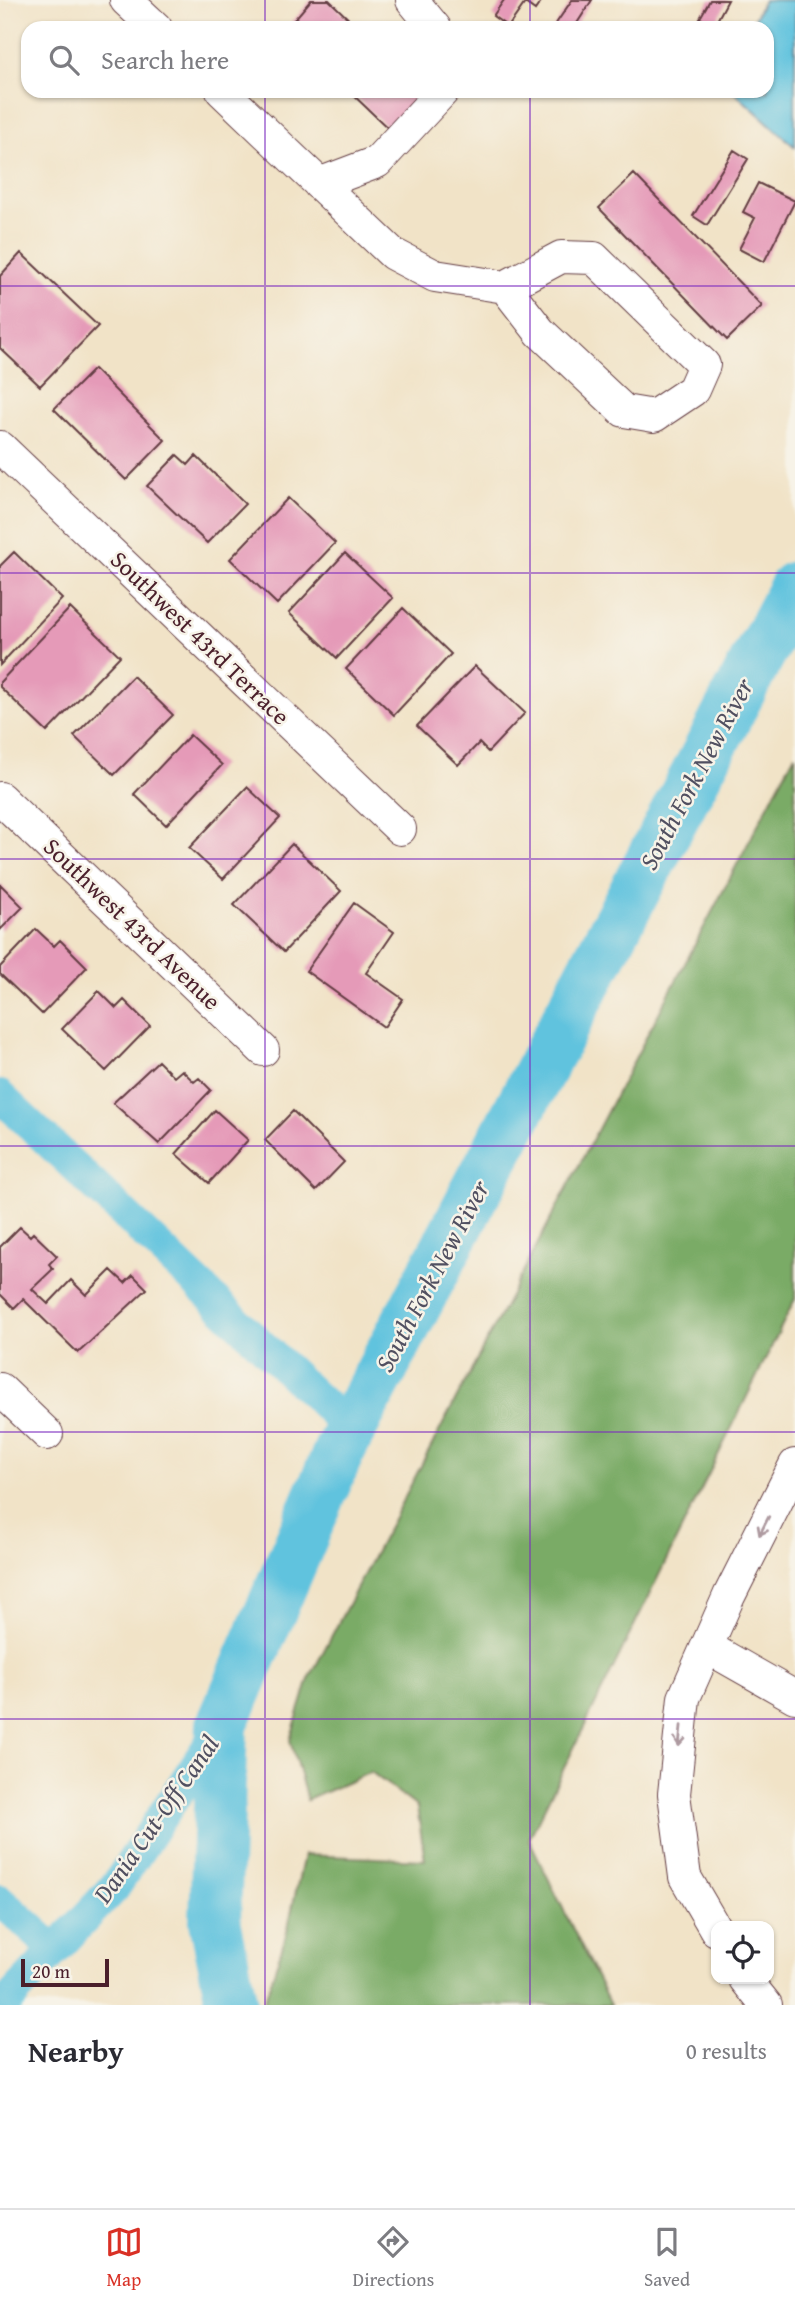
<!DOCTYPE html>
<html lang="en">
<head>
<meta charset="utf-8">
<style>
	body { margin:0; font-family:"Gentium Book Plus",serif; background:#f2f2f3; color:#2b2b33 }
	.controls { position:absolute; right:21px; bottom:21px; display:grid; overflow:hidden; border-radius:14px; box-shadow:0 2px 5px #0004 }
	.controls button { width:63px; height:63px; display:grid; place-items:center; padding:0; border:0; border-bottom:2px solid #e1e1e2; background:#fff; color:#2b2b33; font:35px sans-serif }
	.scale { position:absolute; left:21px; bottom:18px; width:88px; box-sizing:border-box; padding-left:7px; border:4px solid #4a1f2b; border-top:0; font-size:19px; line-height:24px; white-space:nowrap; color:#4a1f2b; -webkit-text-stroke:5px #f7f3e8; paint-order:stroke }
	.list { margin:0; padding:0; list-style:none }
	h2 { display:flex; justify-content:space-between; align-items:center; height:91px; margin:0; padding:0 28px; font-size:30px }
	h2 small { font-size:23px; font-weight:400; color:#7c7c81 }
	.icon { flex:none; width:38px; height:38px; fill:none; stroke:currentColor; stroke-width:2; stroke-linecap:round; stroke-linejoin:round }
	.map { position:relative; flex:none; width:795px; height:2005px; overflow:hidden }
	.search { position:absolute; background:#fff; box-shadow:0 2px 5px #0004; left:21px; right:21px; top:21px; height:77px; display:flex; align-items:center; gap:18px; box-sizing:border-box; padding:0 24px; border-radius:21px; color:#7c7c81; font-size:26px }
	.sheet { height:203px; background:#fff }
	nav { display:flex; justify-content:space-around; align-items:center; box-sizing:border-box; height:98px; border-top:2px solid #e1e1e2; background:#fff; font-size:19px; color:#7c7c81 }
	nav a { display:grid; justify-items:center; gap:4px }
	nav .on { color:#d93025 }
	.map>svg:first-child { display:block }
</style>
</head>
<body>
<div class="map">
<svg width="795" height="2005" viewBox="0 0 795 2005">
	<rect width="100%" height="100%" fill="#f7f3e8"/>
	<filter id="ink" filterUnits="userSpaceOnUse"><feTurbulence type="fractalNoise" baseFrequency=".0143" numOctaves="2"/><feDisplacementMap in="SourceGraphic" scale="14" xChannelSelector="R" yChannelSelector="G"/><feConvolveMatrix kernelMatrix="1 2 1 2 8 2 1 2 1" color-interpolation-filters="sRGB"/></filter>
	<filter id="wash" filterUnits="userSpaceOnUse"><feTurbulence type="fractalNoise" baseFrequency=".00686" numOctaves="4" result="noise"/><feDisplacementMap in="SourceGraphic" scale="28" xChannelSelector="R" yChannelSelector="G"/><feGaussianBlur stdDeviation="1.57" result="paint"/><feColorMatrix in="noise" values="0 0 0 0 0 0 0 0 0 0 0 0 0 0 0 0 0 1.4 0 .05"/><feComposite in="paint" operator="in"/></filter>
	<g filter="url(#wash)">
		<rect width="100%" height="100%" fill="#f1e3c7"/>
		<path fill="#7aab66" stroke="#626548" stroke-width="2" d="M 795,754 L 795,1299 L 529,1839 L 610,2005 L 263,2005 L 286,1936 L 304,1855 L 425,1860 L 417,1807 L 371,1772 L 307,1800 L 290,1740 L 309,1679 Z"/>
		<path fill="#60c3de" stroke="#557184" stroke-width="2" d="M 764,0 L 795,0 L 795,147 L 733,91 L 767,91 L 767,28 L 749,28 Z"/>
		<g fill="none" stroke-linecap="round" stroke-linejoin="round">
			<path stroke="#60c3de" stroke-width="32" d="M 0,1096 L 351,1430
				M 0,1900 L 55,1950
				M 4,2005 L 117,1884 L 222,1725"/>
			<path stroke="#60c3de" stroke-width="52" d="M 232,2005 L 215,1921 L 222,1725 L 339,1451 L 795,587"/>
		</g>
		<g id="blocks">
			<path fill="#e59ab8" d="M 311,0 L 329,0 L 358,28 L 287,28 Z
				M 504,0 L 542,0 L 535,10 L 525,3 L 508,27 L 493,16 Z
				M 572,0 L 592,0 L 574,28 L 553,28 Z
				M 710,0 L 728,0 L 714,26 L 700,18 Z
				M 349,91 L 420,91 L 428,99 L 394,134 Z
				M 734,150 L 748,159 L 707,225 L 693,216 Z
				M 634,174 L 762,306 L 727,340 L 599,208 Z
				M 758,183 L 795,201 L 764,262 L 739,249 L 755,218 L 743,212 Z
				M 21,253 L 98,326 L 40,386 L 0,348 L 0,276 Z
				M 94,369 L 165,440 L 126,480 L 54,409 Z
				M 177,455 L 188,465 L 196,456 L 245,504 L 207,543 L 147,486 Z
				M 288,498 L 335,543 L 277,604 L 230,559 Z
				M 14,552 L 62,599 L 0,665 L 0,566 Z
				M 345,553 L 393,598 L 337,658 L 289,613 Z
				M 70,608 L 120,656 L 47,732 L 0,687 L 0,682 Z
				M 403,608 L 451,654 L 394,715 L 346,669 Z
				M 475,666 L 525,713 L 488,752 L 479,743 L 458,765 L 417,726 Z
				M 133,676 L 173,715 L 114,775 L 74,736 Z
				M 190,735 L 222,765 L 166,825 L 134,794 Z
				M 247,787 L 280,818 L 223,879 L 189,848 Z
				M 292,844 L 341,891 L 284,952 L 234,905 Z
				M 0,884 L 23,907 L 0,930 Z
				M 354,903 L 394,932 L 366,973 L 403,999 L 384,1027 L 306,971 Z
				M 36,929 L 54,946 L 60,940 L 87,967 L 42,1014 L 0,974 L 0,967 Z
				M 99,991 L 116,1008 L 124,1000 L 150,1026 L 106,1071 L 62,1029 Z
				M 158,1061 L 174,1077 L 182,1070 L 194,1082 L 199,1078 L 211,1090 L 159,1144 L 113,1103 Z
				M 215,1110 L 248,1140 L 209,1183 L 176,1154 Z
				M 293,1111 L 344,1162 L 316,1191 L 265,1140 Z
				M 20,1227 L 30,1236 L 33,1233 L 57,1256 L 49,1264 L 53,1269 L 32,1289 L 48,1304 L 71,1280 L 86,1295 L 111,1270 L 125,1283 L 133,1275 L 147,1289 L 78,1353 L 23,1299 L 14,1308 L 0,1294 L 0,1247 Z"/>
		</g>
	</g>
	<g filter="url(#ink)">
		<use href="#blocks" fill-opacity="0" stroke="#633c42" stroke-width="2"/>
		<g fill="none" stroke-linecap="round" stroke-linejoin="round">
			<defs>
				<path id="minor" d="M 126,0 L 156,28
					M 412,0 L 435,28
					M 222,91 L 393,254 L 435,276 L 505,287 L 561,257 L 594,258 L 704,365 L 693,390 L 654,416 L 624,411 L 540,332 L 505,287
					M 319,184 L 377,162 L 443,91
					M 0,447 L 400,829
					M 0,798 L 263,1050
					M 0,1389 L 47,1434
					M 707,1647 L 795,1697
					M 716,1930 L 685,1877 L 674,1794 L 684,1698 L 729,1596 L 795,1465
					M 745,1979 L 766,2005"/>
			</defs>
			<use href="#minor" stroke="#633c42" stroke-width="34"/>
			<use href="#minor" stroke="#fff" stroke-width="32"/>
		</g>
		<defs><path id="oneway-shaft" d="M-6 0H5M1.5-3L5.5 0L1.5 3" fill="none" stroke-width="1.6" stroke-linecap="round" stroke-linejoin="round" transform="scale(1.75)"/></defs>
		<g stroke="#ae9aa0">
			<use href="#oneway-shaft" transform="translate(764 1526) rotate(117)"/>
			<use href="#oneway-shaft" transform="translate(680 1736) rotate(96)"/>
		</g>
	</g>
	<path fill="none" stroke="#7b2cbf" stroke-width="2" stroke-opacity="0.55" d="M 265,0 L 265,28M 530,0 L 530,28M 265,91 L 265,2005M 530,91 L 530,2005M 0,286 L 795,286M 0,573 L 795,573M 0,859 L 795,859M 0,1146 L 795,1146M 0,1432 L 795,1432M 0,1719 L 795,1719"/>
	<g text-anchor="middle" stroke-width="5" stroke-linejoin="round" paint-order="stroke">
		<g font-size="24" fill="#4a1f2b" stroke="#f7f3e8">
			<text transform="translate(200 638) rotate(44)" y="8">Southwest 43rd Terrace</text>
			<text transform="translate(132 924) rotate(44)" y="8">Southwest 43rd Avenue</text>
		</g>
		<g font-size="26" font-style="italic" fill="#515061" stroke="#f7f3e8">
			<text transform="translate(696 774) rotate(-62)" y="9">South Fork New River</text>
			<text transform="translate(432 1276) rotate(-62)" y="9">South Fork New River</text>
			<text transform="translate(156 1819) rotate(-55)" y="9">Dania Cut-Off Canal</text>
		</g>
	</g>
</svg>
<div class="controls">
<button><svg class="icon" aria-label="locate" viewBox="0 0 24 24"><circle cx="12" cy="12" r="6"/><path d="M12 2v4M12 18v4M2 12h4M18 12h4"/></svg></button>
</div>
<div class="scale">20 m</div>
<div class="search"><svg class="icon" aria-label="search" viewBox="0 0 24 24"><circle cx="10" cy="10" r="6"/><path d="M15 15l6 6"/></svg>Search here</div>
</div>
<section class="sheet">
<h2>Nearby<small>0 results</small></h2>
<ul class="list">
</ul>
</section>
<nav>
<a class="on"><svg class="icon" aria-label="map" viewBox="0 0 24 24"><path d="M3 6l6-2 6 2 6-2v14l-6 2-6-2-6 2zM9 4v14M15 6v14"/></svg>Map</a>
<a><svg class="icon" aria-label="directions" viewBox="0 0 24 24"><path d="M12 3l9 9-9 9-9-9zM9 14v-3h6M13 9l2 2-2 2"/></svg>Directions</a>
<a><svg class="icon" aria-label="saved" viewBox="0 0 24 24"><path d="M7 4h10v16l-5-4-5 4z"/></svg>Saved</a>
</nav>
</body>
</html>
